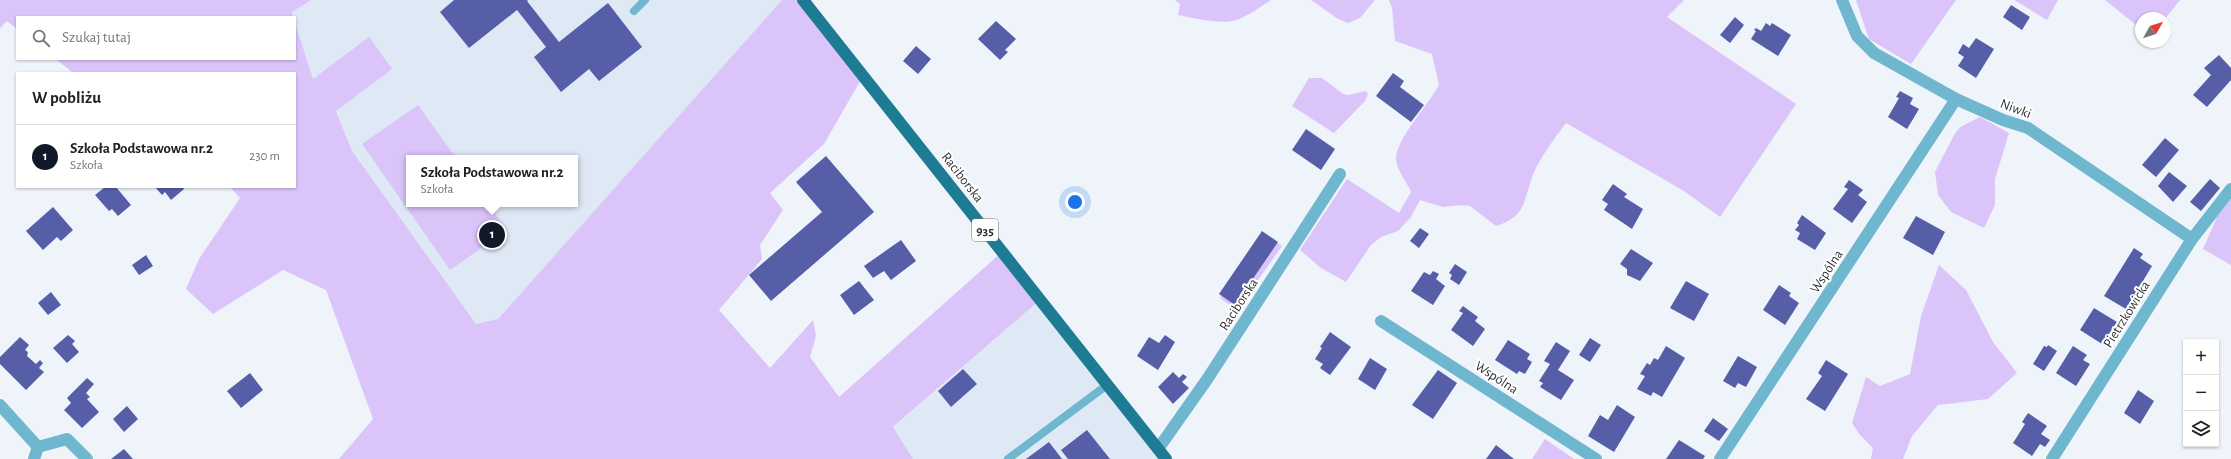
<!DOCTYPE html>
<html lang="pl">
<head>
<meta charset="utf-8">
<style>
	body { margin:0; font-family:"Alegreya Sans",sans-serif; background:#f2f2f2; color:#222 }
	.controls { position:absolute; right:12px; bottom:12px; display:grid; overflow:hidden; border-radius:0px; box-shadow:0 1px 3px #0004 }
	.controls button { width:36px; height:36px; display:grid; place-items:center; padding:0; border:0; border-bottom:1px solid #e0e0e0; background:#fff; color:#222; font:20px sans-serif }
	.compass { position:absolute; left:2135px; top:12px; width:36px; height:36px; border-radius:50%; background:#fff; box-shadow:0 1px 3px #0004; rotate:51deg }
	.you { position:absolute; left:1075px; top:202px; width:14px; height:14px; margin:-10px; border:3px solid #fff; border-radius:50%; background:#1a73e8; box-shadow:0 0 0 6px #1a73e833 }
	.badge { display:grid; place-items:center; width:26px; height:26px; border-radius:50%; background:#111827; color:#fff; font-size:13px; font-weight:700 }
	.pin { position:absolute; translate:-50% -50%; border:2px solid #fff; box-shadow:0 1px 4px #0006 }
	.popup { position:absolute; left:406px; top:155px; width:172px; height:52px; box-sizing:border-box; display:grid; place-content:center; border-radius:0px; background:#fff; filter:drop-shadow(0 1px 3px #0005); font-size:13px; white-space:nowrap; color:#767676 }
	.popup b { font-size:15px; color:#222 }
	.popup::after { content:''; position:absolute; left:50%; top:100%; margin-left:-8px; border:8px solid transparent; border-top-color:#fff }
	.list { margin:0; padding:0; list-style:none }
	h2 { display:flex; justify-content:space-between; align-items:center; height:52px; margin:0; padding:0 16px; font-size:17px }
	h2 small { font-size:13px; font-weight:400; color:#767676 }
	.list li { display:grid; grid-template-columns:26px 1fr auto; gap:12px; align-items:center; box-sizing:border-box; height:64px; padding:0 16px; border-top:1px solid #e0e0e0 }
	.list b { display:block; font-size:15px; white-space:nowrap }
	.list p { margin:0; font-size:13px; white-space:nowrap; color:#767676 }
	.list em { font-size:13px; font-style:normal; color:#767676 }
	.icon { flex:none; width:22px; height:22px; fill:none; stroke:currentColor; stroke-width:2; stroke-linecap:round; stroke-linejoin:round }
	.map { position:relative; flex:none; width:2231px; height:459px; overflow:hidden }
	.search { position:absolute; background:#fff; box-shadow:0 1px 3px #0004; left:16px; top:16px; width:280px; height:44px; display:flex; align-items:center; gap:10px; box-sizing:border-box; padding:0 14px; border-radius:0px; color:#767676; font-size:15px }
	.panel { position:absolute; background:#fff; box-shadow:0 1px 3px #0004; left:16px; top:72px; width:280px; height:116px; border-radius:0px }
	.map>svg:first-child { display:block }
</style>
</head>
<body>
<div class="map">
<svg width="2231" height="459" viewBox="0 0 2231 459">
	<rect width="100%" height="100%" fill="#eef4f9"/>
	<path fill="#dee9f5" fill-rule="evenodd" d="M 311,0 L 782,0 L 498,319 L 475,324 L 352,151 L 336,110 L 312,79 L 295,23 L 295,17 L 293,17 L 292,12 ZM 409,158 L 575,158 L 575,204 L 409,204 Z
		M 1040,300 L 1166,459 L 913,459 L 893,428 Z"/>
	<path fill="#dbc4f9" d="M 0,0 L 311,0 L 292,12 L 293,17 L 17,17 L 17,29 L 7,21 L 0,28 Z
		M 782,0 L 803,0 L 863,76 L 824,144 L 770,193 L 783,210 L 760,245 L 762,259 L 719,310 L 770,368 L 813,320 L 816,336 L 810,357 L 839,397 L 1002,252 L 1040,300 L 893,427 L 913,459 L 339,459 L 373,419 L 326,290 L 283,270 L 213,314 L 186,289 L 199,259 L 240,198 L 230,187 L 295,187 L 295,73 L 73,73 L 56,59 L 295,59 L 295,23 L 313,79 L 369,37 L 392,69 L 336,111 L 352,151 L 476,324 L 498,319 Z
		M 1175,0 L 1271,0 C 1259,7 1248,17 1233,21 C 1219,24 1193,18 1178,15 L 1180,4 Z
		M 1311,0 L 1375,0 L 1360,18 L 1348,23 L 1338,19 Z
		M 1389,0 L 1684,0 L 1667,17 L 1796,104 L 1720,217 L 1684,191 L 1566,123 C 1555,138 1542,155 1534,172 C 1523,199 1528,216 1496,226 L 1470,206 L 1461,205 L 1443,207 L 1420,200 L 1411,217 L 1398,231 L 1381,237 L 1371,245 L 1346,282 L 1321,268 L 1300,250 L 1347,179 L 1399,213 L 1411,192 C 1407,182 1396,169 1396,158 C 1397,138 1429,104 1439,85 L 1432,54 L 1395,41 L 1392,8 Z
		M 1856,0 L 1956,0 L 1911,64 L 1869,39 Z
		M 2014,0 L 2058,0 L 2047,20 Z
		M 2105,0 L 2180,0 L 2165,19 L 2141,18 L 2141,29 Z
		M 1309,78 L 1322,78 L 1343,94 L 1349,95 L 1366,91 L 1368,94 L 1365,101 L 1334,133 L 1292,106 Z
		M 418,105 L 456,158 L 409,158 L 409,204 L 488,204 L 507,230 L 450,270 L 362,144 Z
		M 1980,117 L 2009,133 L 1995,179 L 1995,205 L 1984,228 L 1951,212 L 1938,195 L 1935,172 L 1954,135 L 1960,127 Z
		M 2231,199 L 2231,265 L 2203,249 L 2217,217 Z
		M 1264,234 L 1282,246 L 1237,310 L 1220,298 Z
		M 1939,265 L 1966,290 L 1993,342 L 2017,373 L 1988,399 L 1938,405 L 1912,436 L 1903,459 L 1871,459 L 1873,448 L 1860,435 L 1852,423 L 1866,377 L 1880,386 L 1910,374 L 1921,316 Z
		M 1545,439 L 1574,459 L 1532,459 Z"/>
	<path fill="#565ea8" d="M 454,0 L 528,0 L 527,1 L 559,42 L 608,3 L 642,47 L 599,81 L 589,69 L 561,92 L 534,57 L 546,47 L 517,10 L 469,48 L 440,12 Z
		M 2011,5 L 2030,17 L 2022,30 L 2003,17 Z
		M 1735,17 L 1744,25 L 1730,43 L 1720,35 Z
		M 996,21 L 1016,39 L 1005,50 L 1008,52 L 1000,60 L 978,39 Z
		M 1766,23 L 1770,26 L 1772,23 L 1791,35 L 1778,56 L 1751,39 L 1756,31 L 1754,30 L 1756,28 L 1761,31 Z
		M 1976,38 L 1994,49 L 1976,78 L 1958,66 L 1964,57 L 1958,53 L 1963,44 L 1969,48 Z
		M 916,46 L 931,59 L 918,74 L 903,61 Z
		M 2219,55 L 2231,68 L 2231,80 L 2207,107 L 2193,95 L 2211,75 L 2204,68 Z
		M 1393,73 L 1404,81 L 1400,87 L 1424,105 L 1411,122 L 1376,96 Z
		M 1900,91 L 1913,98 L 1910,104 L 1919,109 L 1907,129 L 1888,117 L 1899,98 L 1896,97 Z
		M 1306,129 L 1335,149 L 1321,170 L 1292,150 Z
		M 2165,138 L 2179,150 L 2156,177 L 2142,165 Z
		M 826,156 L 874,212 L 771,301 L 749,275 L 822,212 L 796,182 Z
		M 2169,172 L 2187,186 L 2173,202 L 2158,186 Z
		M 2210,179 L 2220,188 L 2201,211 L 2190,202 Z
		M 1849,180 L 1863,190 L 1858,195 L 1867,202 L 1852,223 L 1833,209 L 1848,189 L 1844,187 Z
		M 1613,184 L 1627,194 L 1624,197 L 1643,209 L 1632,229 L 1604,210 L 1608,204 L 1602,200 Z
		M 105,187 L 116,187 L 131,205 L 118,216 L 112,209 L 109,211 L 95,195 Z
		M 155,187 L 183,187 L 184,189 L 171,200 L 165,192 L 162,195 Z
		M 53,207 L 73,230 L 61,241 L 57,237 L 43,250 L 26,231 Z
		M 1802,215 L 1826,233 L 1815,250 L 1797,239 L 1800,233 L 1795,230 L 1799,225 L 1797,223 Z
		M 1916,216 L 1945,232 L 1933,255 L 1903,238 Z
		M 1420,228 L 1429,234 L 1419,248 L 1410,241 Z
		M 1262,231 L 1278,242 L 1235,305 L 1219,294 Z
		M 901,240 L 916,261 L 891,280 L 884,271 L 873,278 L 864,266 Z
		M 2134,248 L 2143,254 L 2140,258 L 2152,266 L 2126,309 L 2104,296 Z
		M 1631,249 L 1653,263 L 1640,281 L 1627,275 L 1627,269 L 1620,264 Z
		M 146,255 L 153,266 L 139,275 L 132,265 Z
		M 1455,264 L 1467,272 L 1459,285 L 1450,279 L 1452,275 L 1449,273 Z
		M 1433,271 L 1439,274 L 1436,279 L 1445,286 L 1433,305 L 1411,291 L 1424,272 L 1430,275 Z
		M 859,281 L 874,300 L 854,315 L 840,295 Z
		M 1686,281 L 1709,294 L 1694,321 L 1670,308 Z
		M 1779,285 L 1791,293 L 1789,296 L 1799,303 L 1785,325 L 1763,310 Z
		M 51,292 L 61,305 L 48,315 L 38,303 Z
		M 1463,306 L 1478,317 L 1475,321 L 1485,329 L 1473,346 L 1451,330 L 1463,313 L 1459,311 Z
		M 2094,308 L 2117,322 L 2102,344 L 2080,330 Z
		M 1330,332 L 1351,347 L 1330,375 L 1320,368 L 1323,364 L 1315,359 L 1322,348 L 1320,347 Z
		M 68,335 L 75,341 L 72,344 L 79,352 L 67,363 L 53,348 Z
		M 1165,335 L 1175,342 L 1158,370 L 1137,356 L 1149,337 L 1159,343 Z
		M 20,337 L 29,345 L 25,350 L 28,352 L 27,356 L 36,364 L 40,360 L 43,363 L 39,368 L 44,372 L 26,390 L 0,364 L 0,357 Z
		M 1590,338 L 1601,345 L 1590,362 L 1579,355 Z
		M 1508,340 L 1530,354 L 1527,359 L 1532,362 L 1525,374 L 1519,371 L 1517,374 L 1495,360 Z
		M 1556,342 L 1570,351 L 1558,370 L 1574,380 L 1561,400 L 1540,387 L 1543,383 L 1539,381 L 1550,364 L 1544,361 Z
		M 2048,345 L 2057,351 L 2044,371 L 2033,364 L 2044,346 L 2047,347 Z
		M 1666,346 L 1685,358 L 1662,397 L 1653,392 L 1651,396 L 1637,389 L 1645,376 L 1640,374 L 1647,363 L 1650,365 L 1654,358 L 1658,360 Z
		M 2073,346 L 2087,355 L 2083,360 L 2090,364 L 2076,386 L 2056,373 Z
		M 1738,356 L 1757,367 L 1746,387 L 1738,383 L 1735,388 L 1723,381 Z
		M 1370,358 L 1387,369 L 1375,390 L 1358,379 Z
		M 1826,360 L 1848,374 L 1825,411 L 1806,399 L 1822,376 L 1818,373 Z
		M 963,369 L 977,384 L 951,407 L 938,391 Z
		M 1438,370 L 1457,383 L 1433,419 L 1412,405 Z
		M 1173,372 L 1179,378 L 1183,374 L 1187,377 L 1182,382 L 1189,388 L 1173,404 L 1158,387 Z
		M 250,373 L 263,390 L 241,408 L 227,391 Z
		M 87,378 L 94,384 L 86,393 L 90,397 L 87,399 L 99,412 L 82,428 L 64,410 L 71,403 L 67,398 Z
		M 2138,390 L 2154,401 L 2140,424 L 2124,413 Z
		M 1617,405 L 1635,417 L 1614,452 L 1588,436 L 1600,415 L 1608,420 Z
		M 127,406 L 138,419 L 124,432 L 113,419 Z
		M 2028,413 L 2047,426 L 2041,434 L 2050,440 L 2045,447 L 2040,444 L 2032,456 L 2013,443 L 2025,424 L 2022,422 Z
		M 1713,418 L 1728,429 L 1719,441 L 1704,431 Z
		M 1087,430 L 1110,459 L 1068,459 L 1061,450 Z
		M 1679,440 L 1705,456 L 1703,459 L 1666,459 Z
		M 1049,442 L 1062,459 L 1026,459 Z
		M 1496,445 L 1514,459 L 1486,459 Z
		M 124,449 L 133,459 L 111,459 Z"/>
	<g fill="none" stroke-linecap="round" stroke-linejoin="round">
		<path stroke="#6fb7ce" stroke-width="8" d="M 634,11 L 645,0
			M 1008,459 L 1107,385"/>
		<path stroke="#6fb7ce" stroke-width="12" d="M 1842,0 L 1857,36 L 1874,53 L 1956,99 L 2003,120 L 2028,128 L 2192,239
			M 1381,321 L 1596,459
			M 0,405 L 38,447 L 34,459
			M 38,447 L 67,439 L 87,459
			M 1158,449 L 1208,378 L 1340,174
			M 1720,459 L 1956,99
			M 2052,459 L 2192,239 L 2231,189"/>
		<path stroke="#1e7b94" stroke-width="12" d="M 803,0 L 1166,459"/>
	</g>
	<g text-anchor="middle" stroke-width="4" stroke-linejoin="round" paint-order="stroke">
		<rect fill="#fff" stroke="#6e7072" stroke-width="1" x="972" y="219" width="26" height="22" rx="3"/>
		<g font-size="13" font-weight="bold" fill="#303235">
			<text x="985" y="235">935</text>
		</g>
		<g font-size="14" fill="#303235" stroke="#fff">
			<text transform="translate(2016 108) rotate(21)" y="5">Niwki</text>
			<text transform="translate(963 177) rotate(52)" y="5">Raciborska</text>
			<text transform="translate(1826 271) rotate(-57)" y="5">Wspólna</text>
			<text transform="translate(1238 304) rotate(-57)" y="5">Raciborska</text>
			<text transform="translate(2126 314) rotate(-58)" y="5">Pietrzkowicka</text>
			<text transform="translate(1497 377) rotate(33)" y="5">Wspólna</text>
		</g>
	</g>
</svg>
<div class="controls">
<button>+</button>
<button>−</button>
<button><svg class="icon" aria-label="layers" viewBox="0 0 24 24"><path d="M12 4l9 5-9 5-9-5zM3 14l9 5 9-5"/></svg></button>
</div>
<svg class="compass" viewBox="-18 -18 36 36"><path d="M0-13l5 13h-10z" fill="#e53935"/><path d="M0 13l5-13h-10z" fill="#767676"/></svg>
<div class="you"></div>
<div class="pin badge" style="left:492px;top:235px">1</div>
<div class="popup"><b>Szkoła Podstawowa nr.2</b>Szkoła</div>
<div class="search"><svg class="icon" aria-label="search" viewBox="0 0 24 24"><circle cx="10" cy="10" r="6"/><path d="M15 15l6 6"/></svg>Szukaj tutaj</div>
<section class="panel">
<h2>W pobliżu<small></small></h2>
<ul class="list">
<li><span class="badge">1</span><div><b>Szkoła Podstawowa nr.2</b><p>Szkoła</p></div><em>230 m</em></li>
</ul>
</section>
</div>
</body>
</html>
